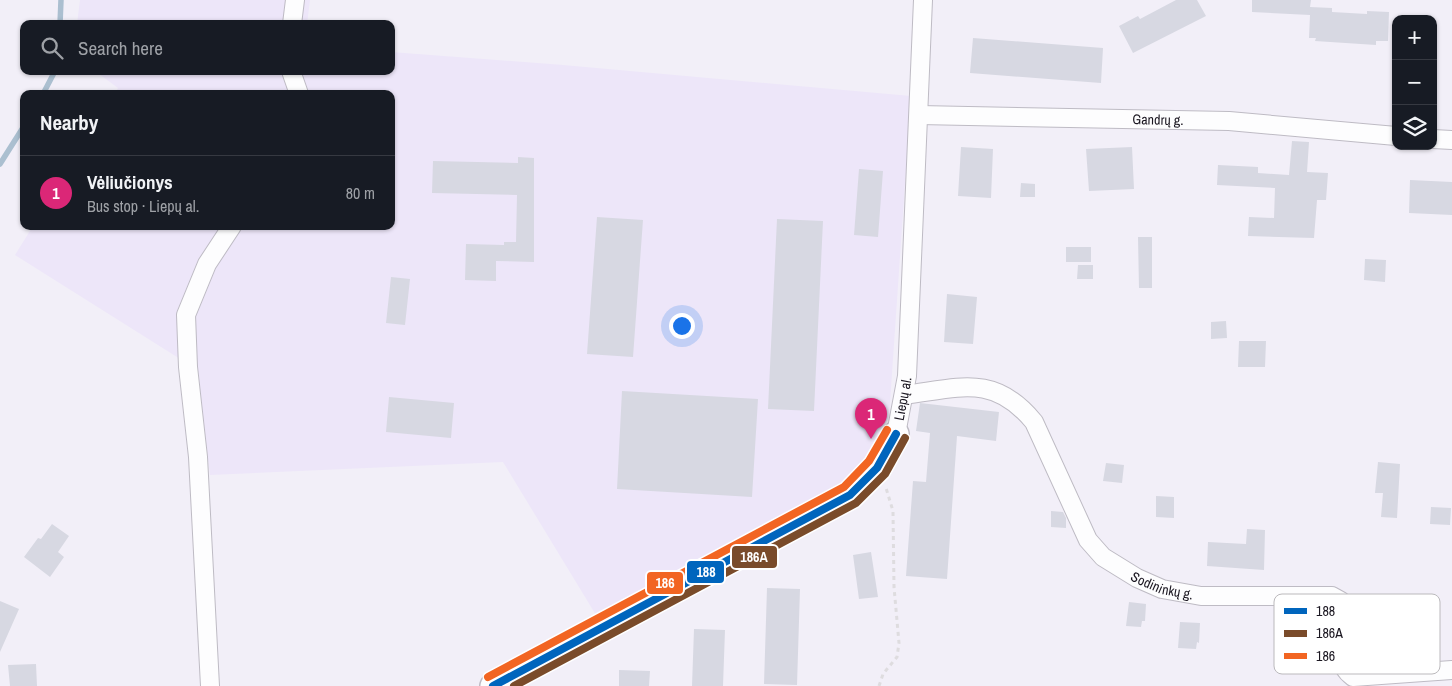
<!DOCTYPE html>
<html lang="en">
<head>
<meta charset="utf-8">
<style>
	body { margin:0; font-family:"Archivo Narrow",sans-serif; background:#242831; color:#f1f3f6 }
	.controls { position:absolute; right:15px; top:15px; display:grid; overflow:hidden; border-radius:10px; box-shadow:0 1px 4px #0004 }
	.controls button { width:45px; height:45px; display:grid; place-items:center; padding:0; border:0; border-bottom:1px solid #363941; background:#171b24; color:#f1f3f6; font:25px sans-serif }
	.you { position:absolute; left:681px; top:325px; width:18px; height:18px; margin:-12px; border:4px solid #fff; border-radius:50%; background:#1a73e8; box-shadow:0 0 0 8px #1a73e833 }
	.badge { display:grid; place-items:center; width:32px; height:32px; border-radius:50%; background:#db2777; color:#fff; font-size:16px; font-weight:700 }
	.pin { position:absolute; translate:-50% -41px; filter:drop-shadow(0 1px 2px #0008) }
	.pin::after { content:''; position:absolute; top:26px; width:18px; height:15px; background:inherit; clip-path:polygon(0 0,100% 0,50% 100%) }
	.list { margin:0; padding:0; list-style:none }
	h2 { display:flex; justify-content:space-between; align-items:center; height:65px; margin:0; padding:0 20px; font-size:21px }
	h2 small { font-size:16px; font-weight:400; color:#9ea1a6 }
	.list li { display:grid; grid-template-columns:32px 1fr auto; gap:15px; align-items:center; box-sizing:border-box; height:75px; padding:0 20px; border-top:1px solid #363941 }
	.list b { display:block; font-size:19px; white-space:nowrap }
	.list p { margin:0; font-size:16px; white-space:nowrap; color:#9ea1a6 }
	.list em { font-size:16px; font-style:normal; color:#9ea1a6 }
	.icon { flex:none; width:28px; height:28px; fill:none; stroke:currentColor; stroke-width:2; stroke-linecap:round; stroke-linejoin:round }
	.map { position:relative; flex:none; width:1452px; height:686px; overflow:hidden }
	.search { position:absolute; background:#171b24; box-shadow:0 1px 4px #0004; left:20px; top:20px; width:375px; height:55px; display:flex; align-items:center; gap:12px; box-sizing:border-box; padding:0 18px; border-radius:10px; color:#9ea1a6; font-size:19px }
	.panel { position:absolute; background:#171b24; box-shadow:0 1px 4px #0004; left:20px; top:90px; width:375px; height:140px; border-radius:10px }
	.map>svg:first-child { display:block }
</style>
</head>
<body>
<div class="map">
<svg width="1452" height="686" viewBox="0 0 1452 686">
	<rect width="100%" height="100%" fill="#f2eff8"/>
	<path fill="#ede6f9" d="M 80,0 L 310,0 L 307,24 L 77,24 Z
		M 391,52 L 563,65 L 911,96 L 889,417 L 851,481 L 596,615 L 503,462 L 210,475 L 196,369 L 15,255 L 33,226 L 391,226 L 391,94 L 115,94 L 118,88 L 95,71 L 391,71 Z"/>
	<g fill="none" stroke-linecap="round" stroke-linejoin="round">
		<path stroke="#abbfd0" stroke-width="5.5" d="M 60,24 L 61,0
			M 43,94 L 55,71
			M 0,164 L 24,126"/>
	</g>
	<path fill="#d7d8e2" d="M 1176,0 L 1197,0 L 1206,16 L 1133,53 L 1119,26 L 1138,16 L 1140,19 Z
		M 1252,0 L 1311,0 L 1310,7 L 1332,8 L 1332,12 L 1367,14 L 1367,11 L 1389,12 L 1388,41 L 1376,41 L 1376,45 L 1315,41 L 1316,38 L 1309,38 L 1310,15 L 1252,12 Z
		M 973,38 L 1103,48 L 1101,83 L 970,73 Z
		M 1292,141 L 1309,142 L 1307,172 L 1328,173 L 1326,200 L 1317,200 L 1314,238 L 1248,236 L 1249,217 L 1274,218 L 1275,188 L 1217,185 L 1218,165 L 1258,167 L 1258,173 L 1289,175 Z
		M 961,147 L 993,149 L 991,198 L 958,196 Z
		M 1132,147 L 1134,189 L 1089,191 L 1086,149 Z
		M 518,157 L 534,158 L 534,262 L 496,261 L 496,281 L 465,280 L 466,244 L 504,245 L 504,242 L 516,242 L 517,195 L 432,193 L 433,161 L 518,163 Z
		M 859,169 L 883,171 L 878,237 L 854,235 Z
		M 1410,180 L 1452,182 L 1452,215 L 1409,213 Z
		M 1021,183 L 1035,184 L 1035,197 L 1020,197 Z
		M 597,217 L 643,220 L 633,357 L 587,354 Z
		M 777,219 L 823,221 L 814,411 L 768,409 Z
		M 1138,237 L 1152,237 L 1152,288 L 1139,288 Z
		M 1066,247 L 1091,247 L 1091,262 L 1066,262 Z
		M 1365,259 L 1386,260 L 1385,282 L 1364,280 Z
		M 1078,265 L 1093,265 L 1093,279 L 1077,279 Z
		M 391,277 L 410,279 L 405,325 L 386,323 Z
		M 947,294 L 977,297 L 973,344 L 944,342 Z
		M 1226,321 L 1227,338 L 1211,339 L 1211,322 Z
		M 1239,341 L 1266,341 L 1265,367 L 1238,367 Z
		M 622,391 L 758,399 L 752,497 L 617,489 Z
		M 389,397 L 454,403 L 451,438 L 386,432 Z
		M 920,403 L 999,412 L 996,441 L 957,436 L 947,579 L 906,576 L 913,481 L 926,482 L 930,433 L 916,431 Z
		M 1378,462 L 1400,464 L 1397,518 L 1381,517 L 1383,493 L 1375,493 Z
		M 1106,463 L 1124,465 L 1122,483 L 1103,481 Z
		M 1156,496 L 1174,497 L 1174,518 L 1156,517 Z
		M 1431,507 L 1451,508 L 1450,525 L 1430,524 Z
		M 1051,511 L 1063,512 L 1066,518 L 1066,528 L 1051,527 Z
		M 52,524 L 69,536 L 58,552 L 64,557 L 50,577 L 24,557 L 38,538 L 41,539 Z
		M 1247,529 L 1265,530 L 1264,570 L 1207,566 L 1208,542 L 1246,544 Z
		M 871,552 L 878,597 L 859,599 L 853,555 Z
		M 767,588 L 800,589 L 797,685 L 764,684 Z
		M 0,601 L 19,609 L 0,652 Z
		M 1129,602 L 1146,604 L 1145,621 L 1142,621 L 1141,627 L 1126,626 Z
		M 1180,622 L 1200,623 L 1199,643 L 1197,642 L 1196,649 L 1178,648 Z
		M 694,629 L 725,630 L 723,686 L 692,686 Z
		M 1410,634 L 1440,636 L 1439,655 L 1409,653 Z
		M 36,664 L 37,686 L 10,686 L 8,665 Z
		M 619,670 L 650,671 L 649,686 L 619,686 Z"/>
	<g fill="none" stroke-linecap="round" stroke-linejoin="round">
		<defs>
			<g id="street">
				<path d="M 292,24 L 295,0"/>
				<path d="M 291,71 L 299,94"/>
				<path id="s1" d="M 919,115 L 1229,121 L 1396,136"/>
				<path d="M 1433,139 L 1452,140"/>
				<path id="s2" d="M 904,395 C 959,388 994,373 1034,422 L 1088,540 L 1103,557 L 1137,578 L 1162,589 L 1201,596 L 1332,596 L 1341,601 C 1344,626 1329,660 1353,677 L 1452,670"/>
				<path id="s3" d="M 896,434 L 907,376 L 923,0"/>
				<path d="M 210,686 L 198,457 L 188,367 L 186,315 L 207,264 L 232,226"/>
			</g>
			<path id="secondary" d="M 493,686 L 850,495 C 872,477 885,460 896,434"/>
		</defs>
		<use href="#street" stroke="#bebbc4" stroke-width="20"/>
		<use href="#secondary" stroke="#bebbc4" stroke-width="28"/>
		<path stroke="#dedcdf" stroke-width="3" stroke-dasharray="4 4" stroke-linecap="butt" d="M 879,686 L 883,674 L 897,657 L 899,643 L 894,587 L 893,511 L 886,488"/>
		<use href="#street" stroke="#fdfdfe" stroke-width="18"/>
		<use href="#secondary" stroke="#fdfdfe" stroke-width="25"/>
		<defs>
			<path id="bus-1" d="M 493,686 L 850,495 L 877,468 L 896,434"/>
			<path id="bus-2" d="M 514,686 L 856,503 L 885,474 L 905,438"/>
			<path id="bus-3" d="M 488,677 L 844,487 L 869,461 L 887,430"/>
		</defs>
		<use href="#bus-1" stroke="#fff" stroke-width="11"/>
		<use href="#bus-2" stroke="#fff" stroke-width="11"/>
		<use href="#bus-3" stroke="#fff" stroke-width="11"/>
		<use href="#bus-1" stroke="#0065bd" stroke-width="8"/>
		<use href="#bus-2" stroke="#7a4b2a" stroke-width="8"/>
		<use href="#bus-3" stroke="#f26522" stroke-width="8"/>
	</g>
	<g text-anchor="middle" stroke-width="4" stroke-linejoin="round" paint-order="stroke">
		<g font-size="14" fill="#1b1721" stroke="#fff">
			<text dy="5" stroke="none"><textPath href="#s1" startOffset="239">Gandrų g.</textPath></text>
			<text dy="5" stroke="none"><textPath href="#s3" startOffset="36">Liepų al.</textPath></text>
			<text dy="5" stroke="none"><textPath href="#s2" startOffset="361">Sodininkų g.</textPath></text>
		</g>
	</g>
	<rect x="1274" y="594" width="166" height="80" rx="8" fill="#fff" stroke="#bbb9bc" stroke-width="1"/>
	<rect x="1284" y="608" width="23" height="6" fill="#0065bd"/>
	<rect x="1284" y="630" width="23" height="7" fill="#7a4b2a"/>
	<rect x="1284" y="653" width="23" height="6" fill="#f26522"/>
	<g font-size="14" fill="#1b1721">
		<text x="1316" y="616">188</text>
		<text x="1316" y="638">186A</text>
		<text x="1316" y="661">186</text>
	</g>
	<g stroke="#fff" stroke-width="2">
		<rect x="731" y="545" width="47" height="24" rx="5" fill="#7a4b2a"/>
		<rect x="686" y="560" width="39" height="24" rx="5" fill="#0065bd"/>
		<rect x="646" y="571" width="38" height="24" rx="5" fill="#f26522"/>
	</g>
	<g font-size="14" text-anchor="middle" font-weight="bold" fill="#fff">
		<text x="754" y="562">186A</text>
		<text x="706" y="577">188</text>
		<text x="665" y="588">186</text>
	</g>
</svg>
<div class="controls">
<button>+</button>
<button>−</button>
<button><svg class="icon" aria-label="layers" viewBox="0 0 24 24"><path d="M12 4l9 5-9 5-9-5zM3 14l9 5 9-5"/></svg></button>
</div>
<div class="you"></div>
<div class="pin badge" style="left:871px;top:439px">1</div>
<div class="search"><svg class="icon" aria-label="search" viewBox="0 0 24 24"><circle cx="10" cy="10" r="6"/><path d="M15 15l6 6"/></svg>Search here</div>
<section class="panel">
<h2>Nearby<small></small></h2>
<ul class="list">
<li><span class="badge">1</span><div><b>Vėliučionys</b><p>Bus stop · Liepų al.</p></div><em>80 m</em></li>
</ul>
</section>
</div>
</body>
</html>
